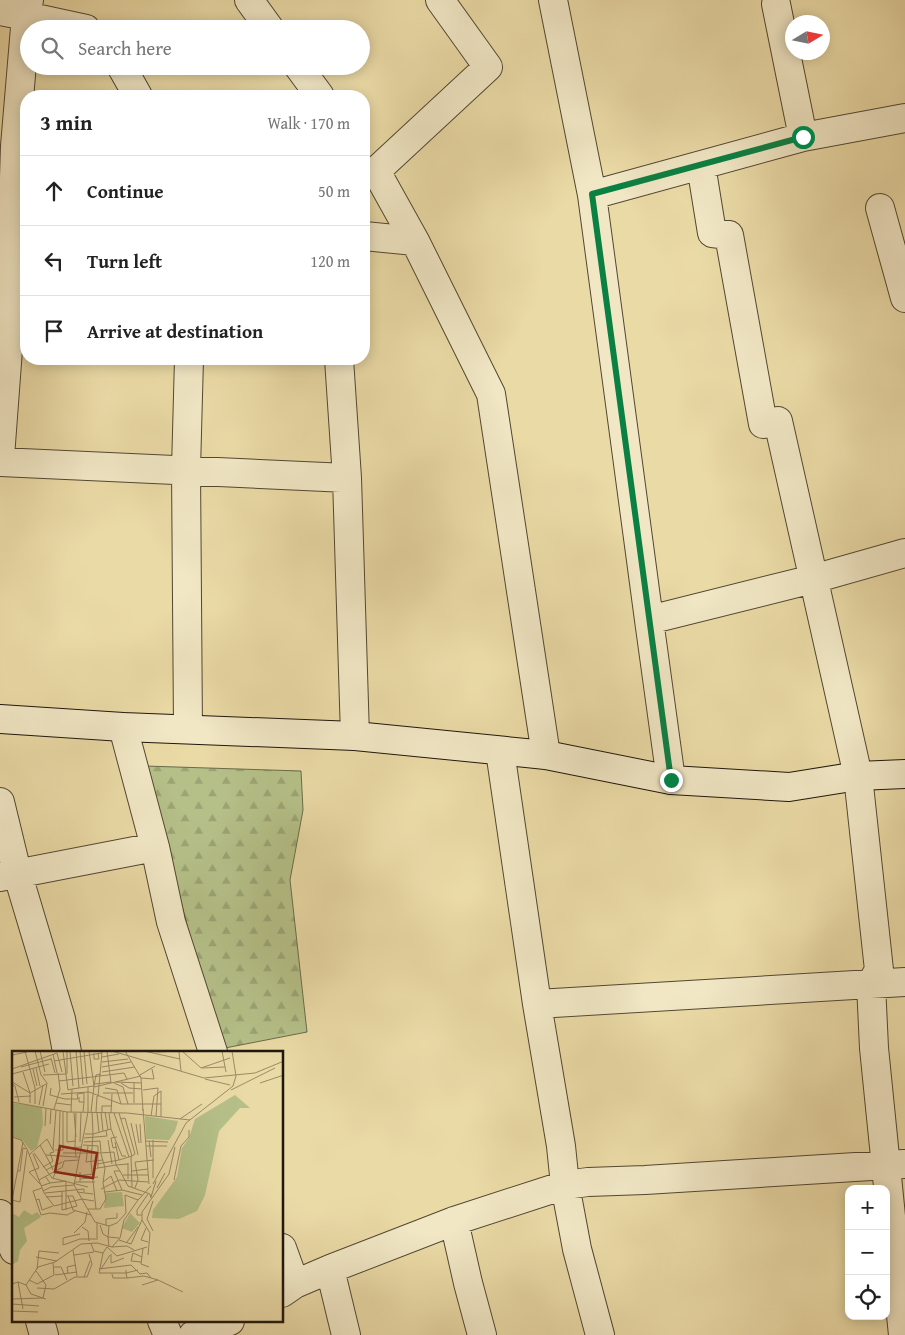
<!DOCTYPE html>
<html lang="en">
<head>
<meta charset="utf-8">
<style>
	body { margin:0; font-family:"Gentium Book Plus",serif; background:#f6f6f6; color:#222 }
	.controls { position:absolute; right:15px; bottom:15px; display:grid; overflow:hidden; border-radius:10px; box-shadow:0 2px 12px #0003 }
	.controls button { width:45px; height:45px; display:grid; place-items:center; padding:0; border:0; border-bottom:1px solid #e0e0e0; background:#fff; color:#222; font:25px sans-serif }
	.compass { position:absolute; left:785px; top:15px; width:45px; height:45px; border-radius:50%; background:#fff; box-shadow:0 2px 12px #0003; rotate:80deg }
	.stop { position:absolute; width:15px; height:15px; margin:-11px; border:4px solid #0b8043; border-radius:50%; background:#fff }
	.stop.end { background:#0b8043; border-color:#fff; box-shadow:0 1px 5px #0008 }
	.list { margin:0; padding:0; list-style:none }
	h2 { display:flex; justify-content:space-between; align-items:center; height:65px; margin:0; padding:0 20px; font-size:21px }
	h2 small { font-size:16px; font-weight:400; color:#767676 }
	.list li { display:grid; grid-template-columns:32px 1fr auto; gap:15px; align-items:center; box-sizing:border-box; height:70px; padding:0 20px; border-top:1px solid #e0e0e0 }
	.list b { display:block; font-size:19px; white-space:nowrap }
	.list em { font-size:16px; font-style:normal; color:#767676 }
	.icon { flex:none; width:28px; height:28px; fill:none; stroke:currentColor; stroke-width:2; stroke-linecap:round; stroke-linejoin:round }
	.map { position:relative; flex:none; width:905px; height:1335px; overflow:hidden }
	.search { position:absolute; background:#fff; box-shadow:0 2px 12px #0003; left:20px; top:20px; width:350px; height:55px; display:flex; align-items:center; gap:12px; box-sizing:border-box; padding:0 18px; border-radius:28px; color:#767676; font-size:19px }
	.panel { position:absolute; background:#fff; box-shadow:0 2px 12px #0003; left:20px; top:90px; width:350px; height:275px; border-radius:20px }
	.map>svg:first-child { display:block }
</style>
</head>
<body>
<div class="map">
<svg width="905" height="1335" viewBox="0 0 905 1335">
	<defs>
		<pattern id="forest-firs" width="22" height="20" patternUnits="userSpaceOnUse" patternTransform="scale(1.25)"><rect width="22" height="20" fill="#b5c088"/><path d="M5 1l3.5 6h-7zM16 11l3.5 6h-7z" fill="#9ba474"/></pattern>
	</defs>
	<rect width="100%" height="100%" fill="#eadaa6"/>
	<filter id="stains"><feTurbulence type="fractalNoise" baseFrequency=".004" numOctaves="4"/><feColorMatrix values="0 0 0 0 .2 0 0 0 0 .09 0 0 0 0 .02 0 0 0 .5 -.17"/></filter>
	<radialGradient id="worn" r=".72"><stop offset=".6" stop-color="#630" stop-opacity="0"/><stop offset="1" stop-color="#630" stop-opacity=".3"/></radialGradient>
	<path fill="url(#forest-firs)" stroke="#6a6b4a" d="M 145,766 L 301,771 L 303,810 L 290,880 L 307,1032 L 220,1049 Z"/>
	<g fill="none" stroke-linecap="round" stroke-linejoin="round">
		<defs>
			<path id="street" d="M 29,0 L 26,16 L 86,29
				M 249,0 L 270,29
				M 553,0 L 592,195 L 649,620
				M 776,4 L 803,137 L 905,118
				M 0,11 L 26,16 L 15,146 L 9,336 L 0,457
				M 121,66 L 138,96
				M 298,66 L 320,96
				M 701,165 L 712,233 L 729,235 L 763,424 L 778,421 L 858,776 L 879,970 L 871,984 L 874,1048 L 903,1335
				M 592,195 L 803,137
				M 880,208 L 905,298
				M 364,236 L 415,241 L 491,394 L 546,755
				M 415,241 L 376,171 L 488,67 L 440,0
				M 339,359 L 347,478 L 355,736
				M 0,462 L 347,478
				M 123,727 L 155,847 L 171,922 L 213,1052
				M 188,729 L 186,469 L 189,359
				M 500,751 L 537,1004
				M 671,780 L 649,620 L 813,579 L 905,553
				M 0,802 L 17,872 L 61,1019 L 67,1052
				M 0,877 L 155,847
				M 0,1214 L 14,1250
				M 454,1221 L 468,1283 L 482,1335
				M 282,1248 L 295,1284
				M 330,1269 L 346,1335
				M 282,1293 L 295,1284 L 330,1269 L 454,1221 L 565,1185 L 588,1182 L 645,1180 L 904,1164
				M 40,1321 L 44,1335
				M 162,1321 L 168,1335
				M 193,1335 L 230,1321
				M 600,1335 L 577,1249 L 565,1185 L 561,1146 L 537,1004 L 905,982"/>
			<path id="secondary" d="M 0,719 L 123,727 L 355,736 L 546,755 L 671,780 L 789,787 L 858,776 L 905,774"/>
		</defs>
		<use href="#street" stroke="#524732" stroke-width="30"/>
		<use href="#secondary" stroke="#1f160c" stroke-width="30"/>
		<use href="#street" stroke="#f1e7c5" stroke-width="28"/>
		<use href="#secondary" stroke="#f1e7c5" stroke-width="28"/>
	</g>
	<g fill="none" stroke-linecap="round" stroke-linejoin="round">
		<path stroke="#0b8043" stroke-width="6" d="M 671,780 L 592,194 L 803,137"/>
	</g>
	<g transform="translate(12 1051)">
		<rect width="271" height="271" fill="#eadaa6"/>
		<path d="M 110,141 L 112,155 L 92,157 L 94,142 ZM 118,162 L 128,172 L 120,181 L 110,177 Z" fill="#b5c088"/>
		<path d="M 223,44 L 238,57 L 228,57 L 207,80 L 193,144 L 185,160 L 167,168 L 140,167 L 141,159 L 165,126 L 170,97 L 177,87 L 183,68 ZM 12,159 L 20,164 L 25,161 L 29,166 L 12,177 L 15,190 L 8,199 L 6,210 L 0,214 L 0,162 L 7,166 Z" fill="#b5c088"/>
		<path d="M 0,52 L 30,56 L 31,73 L 25,96 L 19,100 L 11,90 L 0,85 ZM 133,65 L 166,70 L 163,80 L 157,89 L 134,88 Z" fill="#b5c088"/>
		<path fill="none" stroke="#998c68" stroke-width="1" d="M 13,0 L 23,37 L 23,53M 23,0 L 29,24 L 35,32 L 31,55M 28,0 L 33,21M 51,0 L 56,39 L 60,38 L 59,61M 55,0 L 55,23M 58,0 L 61,35M 68,0 L 71,34M 72,0 L 75,33M 77,0 L 82,35 L 79,61M 95,0 L 99,32M 100,0 L 192,27 L 243,22 L 272,10M 113,0 L 129,27 L 131,60M 132,0 L 168,8M 170,0 L 189,17M 210,0 L 214,21M 145,1 L 167,0M 167,1 L 169,20M 45,2 L 50,21M 82,2 L 82,8 L 87,8 L 86,2M 41,3 L 45,22M 0,4 L 15,1M 90,6 L 107,3M 39,7 L 43,22M 42,10 L 90,2M 90,11 L 116,8M 9,16 L 39,8M 90,16 L 119,11M 24,17 L 28,35M 189,17 L 218,7M 190,17 L 213,16M 0,18 L 45,2M 21,18 L 25,35M 11,21 L 18,42 L 18,52M 90,21 L 123,16M 0,23 L 37,13M 31,24 L 54,23M 128,24 L 143,15M 129,27 L 142,28 L 140,18M 193,28 L 218,34M 47,30 L 112,22 L 115,28M 0,31 L 18,42 L 34,33M 104,31 L 130,32M 122,31 L 122,52M 102,32 L 111,36 L 116,53M 109,32 L 117,37 L 130,38M 248,32 L 272,24M 0,33 L 3,35 L 7,51M 83,33 L 99,31M 82,36 L 129,25M 39,37 L 38,44 L 53,48 L 66,48 L 65,43 L 72,42 L 72,51M 67,37 L 82,35 L 84,24 L 89,23M 93,37 L 105,39 L 109,53M 60,38 L 67,37 L 64,0M 131,39 L 146,37 L 144,65M 219,39 L 263,17M 91,42 L 121,42M 49,43 L 77,41 L 109,53 L 149,53M 2,46 L 19,45M 67,46 L 67,51 L 72,51 L 71,61M 86,46 L 90,1M 0,51 L 55,61 L 115,62 L 178,69M 44,52 L 59,54M 27,54 L 31,34M 42,58 L 48,38 L 46,22M 131,58 L 137,133M 55,61 L 55,91 L 64,90M 76,61 L 76,36M 76,61 L 62,134 L 83,171 L 97,175 L 105,172 L 114,162 L 113,144 L 126,149 L 139,135M 80,61 L 81,83 L 99,78 L 97,62M 84,61 L 85,45M 89,61 L 91,80M 90,61 L 90,55 L 100,55M 93,61 L 96,79M 62,62 L 64,86M 64,62 L 63,96 L 64,106 L 68,106M 85,62 L 87,81M 99,62 L 100,43M 102,62 L 117,106M 139,65 L 142,45 L 149,40 L 149,66M 109,68 L 113,67 L 123,103 L 120,105M 168,68 L 190,53M 119,72 L 126,104M 38,73 L 39,58M 124,73 L 127,92M 128,73 L 129,92M 33,75 L 34,57M 99,78 L 110,105 L 114,105M 73,83 L 81,83 L 79,111 L 84,158M 0,86 L 9,89 L 15,98 L 32,142 L 42,155 L 70,148 L 82,150M 105,86 L 99,87 L 101,97 L 105,96M 72,87 L 95,85 L 94,79M 96,89 L 100,113M 133,90 L 156,91M 137,90 L 139,106M 11,91 L 0,149 L 8,151 L 15,100M 68,91 L 69,61M 72,91 L 88,90M 28,94 L 38,112 L 31,116M 71,94 L 86,95 L 86,117 L 81,118M 76,95 L 74,111 L 91,109M 134,95 L 155,95M 53,97 L 70,96M 41,99 L 44,59M 43,99 L 47,99 L 48,60M 47,99 L 51,99 L 51,61M 22,102 L 40,127 L 76,136M 51,102 L 89,102 L 88,90M 21,103 L 27,117 L 17,121 L 28,133M 17,104 L 35,88 L 42,101 L 38,102 L 41,110 L 38,112 L 41,119M 34,104 L 64,106M 119,105 L 120,136M 107,109 L 120,105 L 107,62M 116,112 L 116,128M 85,113 L 107,109 L 103,91M 50,117 L 52,110 L 67,109M 86,117 L 104,114 L 102,101 L 89,102M 34,119 L 50,111M 5,120 L 8,120 L 11,97 L 14,98M 108,120 L 116,135 L 138,143 L 139,147M 120,120 L 136,118M 111,124 L 136,124M 41,127 L 44,120 L 63,125 L 82,123M 141,127 L 141,89M 68,128 L 86,126M 27,129 L 49,117M 162,129 L 169,95 L 177,86 L 177,79M 54,131 L 54,159M 62,131 L 68,131 L 68,121M 68,131 L 83,131M 91,131 L 99,125 L 105,140M 38,132 L 54,130M 141,133 L 174,72 L 221,35 L 224,25 L 220,0M 29,135 L 38,132 L 33,125M 30,137 L 21,140 L 29,164 L 38,162 L 55,164 L 63,160M 123,137 L 126,129 L 123,111 L 142,109M 145,137 L 153,122M 89,138 L 107,129 L 136,131M 110,139 L 130,144M 31,140 L 39,136 L 62,134M 50,140 L 50,159 L 65,155 L 61,145 L 54,145M 65,141 L 81,143M 93,141 L 110,139 L 102,120 L 108,120 L 104,114 L 116,113M 33,142 L 72,138 L 72,141M 56,145 L 61,159 L 79,164M 34,146 L 51,145M 139,146 L 144,130M 24,149 L 27,148 L 30,159 L 41,155M 141,150 L 135,168 L 141,180M 76,158 L 88,158 L 94,148 L 91,132 L 93,117 L 89,103M 130,164 L 125,164 L 125,159 L 136,143M 88,174 L 91,183 L 96,186 L 97,196M 94,174 L 94,168 L 105,167 L 105,162M 97,175 L 96,186 L 107,187M 70,176 L 76,180 L 77,190M 134,177 L 129,189 L 136,191M 62,182 L 73,171 L 75,161M 68,183 L 51,187 L 51,194 L 68,188 L 84,188M 85,189 L 85,172M 107,189 L 119,193 L 130,169M 115,191 L 126,176M 85,192 L 100,196 L 108,187 L 112,169 L 126,149M 79,193 L 82,200 L 91,202 L 95,196 L 105,205 L 135,196M 100,196 L 115,195 L 122,199M 131,197 L 129,213 L 137,216M 61,199 L 65,225M 91,202 L 87,222 L 114,222 L 115,227 L 132,225 L 146,229 L 130,234M 99,203 L 99,212 L 112,207M 62,204 L 82,201M 136,204 L 138,182 L 130,169 L 130,161 L 157,123 L 163,96M 24,206 L 45,210M 129,211 L 119,210 L 121,202 L 130,206M 42,216 L 49,216 L 55,229M 25,218 L 27,200 L 47,202M 87,218 L 119,214 L 128,223 L 135,222 L 139,227M 89,218 L 98,204M 114,219 L 114,222 L 126,219M 56,222 L 55,216 L 64,214M 100,223 L 101,227 L 115,227M 43,224 L 65,221M 72,226 L 78,210M 17,229 L 25,233 L 42,224 L 41,212M 146,229 L 171,241M 6,231 L 11,258M 0,233 L 6,231 L 14,234 L 26,216 L 43,211 L 69,193 L 85,192M 14,234 L 19,243 L 34,248M 25,237 L 42,238 L 63,226 L 75,226 L 80,213 L 77,203M 0,248 L 31,247 L 34,234 L 24,220M 0,253 L 27,255M 0,260 L 26,261"/>
		<path fill="#8f2418" fill-opacity="0.15" stroke="#8f2418" stroke-width="2.5" d="M 48,95 L 85,102 L 81,127 L 43,121 Z"/>
		<rect width="271" height="271" fill="none" stroke="#1f160c" stroke-width="2.5"/>
	</g>
	<rect width="100%" height="100%" filter="url(#stains)"/>
	<rect width="100%" height="100%" fill="url(#worn)"/>
</svg>
<div class="controls">
<button>+</button>
<button>−</button>
<button><svg class="icon" aria-label="locate" viewBox="0 0 24 24"><circle cx="12" cy="12" r="6"/><path d="M12 2v4M12 18v4M2 12h4M18 12h4"/></svg></button>
</div>
<svg class="compass" viewBox="-18 -18 36 36"><path d="M0-13l5 13h-10z" fill="#e53935"/><path d="M0 13l5-13h-10z" fill="#767676"/></svg>
<div class="stop" style="left:803px;top:137px"></div>
<div class="stop end" style="left:671px;top:780px"></div>
<div class="search"><svg class="icon" aria-label="search" viewBox="0 0 24 24"><circle cx="10" cy="10" r="6"/><path d="M15 15l6 6"/></svg>Search here</div>
<section class="panel">
<h2>3 min<small>Walk · 170 m</small></h2>
<ul class="list">
<li><svg class="icon" aria-label="ahead" viewBox="0 0 24 24"><path d="M12 20V5M6 11l6-6 6 6"/></svg><div><b>Continue</b></div><em>50 m</em></li>
<li><svg class="icon" aria-label="left" viewBox="0 0 24 24"><path d="M17 20v-9H6M10 6l-5 5 5 5"/></svg><div><b>Turn left</b></div><em>120 m</em></li>
<li><svg class="icon" aria-label="arrive" viewBox="0 0 24 24"><path d="M6 21V4h12l-3 4 3 4H6"/></svg><div><b>Arrive at destination</b></div></li>
</ul>
</section>
</div>
</body>
</html>
